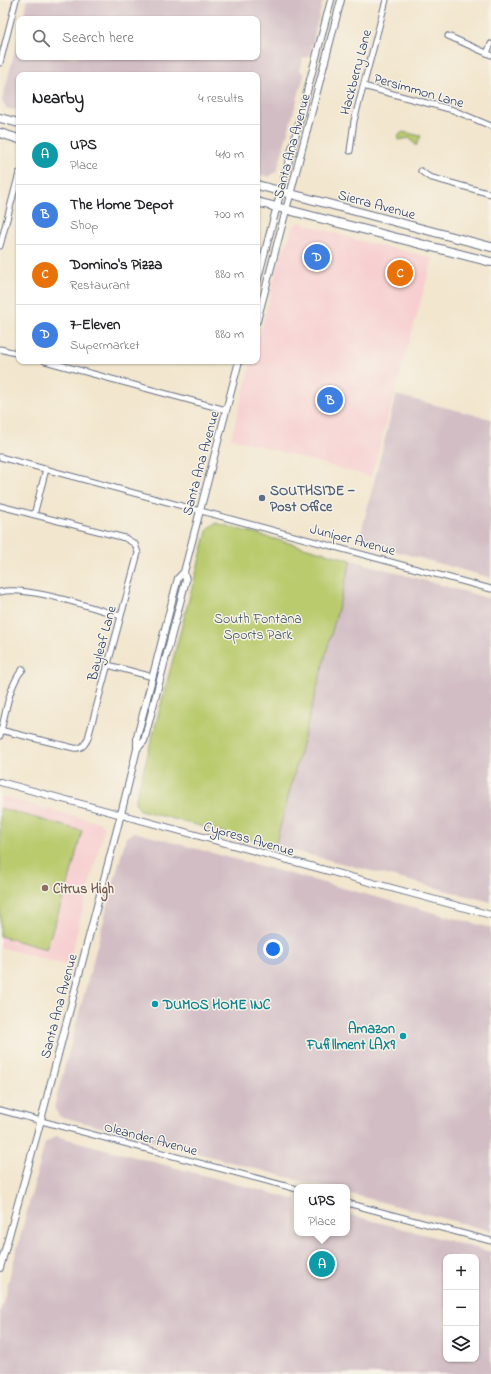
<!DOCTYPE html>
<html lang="en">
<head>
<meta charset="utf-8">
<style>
	body { margin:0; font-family:"Indie Flower",sans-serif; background:#f6f6f6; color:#202124 }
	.controls { position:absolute; right:12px; bottom:12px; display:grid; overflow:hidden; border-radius:8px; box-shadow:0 1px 3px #0004 }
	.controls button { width:36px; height:36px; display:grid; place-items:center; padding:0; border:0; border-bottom:1px solid #e0e0e0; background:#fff; color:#202124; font:20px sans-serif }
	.you { position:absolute; left:273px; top:949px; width:14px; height:14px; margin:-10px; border:3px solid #fff; border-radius:50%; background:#1a73e8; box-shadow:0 0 0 6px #1a73e833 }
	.badge { display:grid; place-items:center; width:26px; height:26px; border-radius:50%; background:#0b8043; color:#fff; font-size:13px; font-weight:700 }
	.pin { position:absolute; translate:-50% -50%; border:2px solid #fff; box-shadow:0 1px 4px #0006 }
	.popup { position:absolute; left:294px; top:1184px; width:56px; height:52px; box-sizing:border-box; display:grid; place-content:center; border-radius:8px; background:#fff; filter:drop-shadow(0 1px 3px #0005); font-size:13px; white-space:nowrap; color:#757577 }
	.popup b { font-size:15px; color:#202124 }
	.popup::after { content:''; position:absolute; left:50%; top:100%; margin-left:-8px; border:8px solid transparent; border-top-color:#fff }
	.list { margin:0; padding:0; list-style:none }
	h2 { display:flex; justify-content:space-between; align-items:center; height:52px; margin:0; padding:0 16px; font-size:17px }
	h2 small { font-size:13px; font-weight:400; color:#757577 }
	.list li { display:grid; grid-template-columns:26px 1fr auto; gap:12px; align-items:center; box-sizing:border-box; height:60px; padding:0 16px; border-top:1px solid #e0e0e0 }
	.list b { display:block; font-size:15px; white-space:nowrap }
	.list p { margin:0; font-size:13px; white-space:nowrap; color:#757577 }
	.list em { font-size:13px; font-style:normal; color:#757577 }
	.icon { flex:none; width:22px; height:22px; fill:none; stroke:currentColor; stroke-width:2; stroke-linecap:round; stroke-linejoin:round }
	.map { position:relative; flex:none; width:491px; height:1374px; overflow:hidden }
	.search { position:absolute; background:#fff; box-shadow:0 1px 3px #0004; left:16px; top:16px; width:244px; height:44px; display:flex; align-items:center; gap:10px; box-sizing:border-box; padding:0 14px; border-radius:8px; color:#757577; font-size:15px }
	.panel { position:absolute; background:#fff; box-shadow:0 1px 3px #0004; left:16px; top:72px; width:244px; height:292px; border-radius:8px }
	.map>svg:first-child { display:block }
</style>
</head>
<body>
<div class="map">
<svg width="491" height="1374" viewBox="0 0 491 1374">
	<rect width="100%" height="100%" fill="#f7f3e8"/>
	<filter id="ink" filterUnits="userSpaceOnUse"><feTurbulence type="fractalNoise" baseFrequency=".025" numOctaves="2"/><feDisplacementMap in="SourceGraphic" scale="8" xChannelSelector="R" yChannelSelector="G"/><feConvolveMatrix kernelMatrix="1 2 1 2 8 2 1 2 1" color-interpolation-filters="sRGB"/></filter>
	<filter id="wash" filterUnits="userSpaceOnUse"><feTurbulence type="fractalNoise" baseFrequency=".012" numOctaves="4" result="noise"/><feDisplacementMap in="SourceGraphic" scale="16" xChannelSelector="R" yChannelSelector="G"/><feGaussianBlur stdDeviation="0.9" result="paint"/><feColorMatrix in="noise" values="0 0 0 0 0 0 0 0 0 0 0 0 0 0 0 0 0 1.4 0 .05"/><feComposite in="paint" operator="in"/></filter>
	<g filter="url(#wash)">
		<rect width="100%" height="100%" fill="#f2e6ce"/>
		<path fill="#f7cfd0" d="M 299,222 L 357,240 L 433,258 L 371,477 L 231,438 L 252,361 L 257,361 L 257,343 L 282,252 L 288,242 L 292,228 Z
			M 0,796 L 101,823 L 104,829 L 68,966 L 0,947 Z"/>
		<path fill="#d2bdc5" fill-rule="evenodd" d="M 27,0 L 323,0 L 309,57 L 303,58 L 300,70 L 304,75 L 277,171 L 269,177 L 257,174 L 257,75 L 19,75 L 19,108 L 13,110 L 6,108 L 2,101 L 19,35 L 19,57 L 257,57 L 257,19 L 23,19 Z
			M 396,395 L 491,419 L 491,578 L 359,541 Z
			M 351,560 L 491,599 L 491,902 L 275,846 Z
			M 134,832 L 491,928 L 491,1231 L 347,1193 L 347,1187 L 324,1187 L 59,1116 L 54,1107 L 126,837 Z
			M 56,1136 L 297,1200 L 297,1233 L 347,1233 L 347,1214 L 491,1252 L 491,1374 L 0,1374 L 0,1313 L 45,1143 ZM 446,1257 L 476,1257 L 476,1359 L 446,1359 Z"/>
		<path fill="#bacb6e" stroke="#6a7d66" d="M 403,132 L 421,136 L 416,146 L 410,138 L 398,140 L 399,135 Z
			M 216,523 L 351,560 L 275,846 L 140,810 L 135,802 L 208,528 Z
			M 0,808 L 82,831 L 69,881 L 46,949 L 0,936 Z"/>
	</g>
	<g filter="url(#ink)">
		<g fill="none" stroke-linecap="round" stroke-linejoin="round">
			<defs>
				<path id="minor" d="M 448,36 L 491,55
					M 487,53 L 491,44
					M 0,63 L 16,0
					M 363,86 L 453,110 L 491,126
					M 350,151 L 354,121 L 386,0
					M 421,171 L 429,177 L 491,194
					M 0,246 L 19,173
					M 0,349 L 19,354
					M 45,361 L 226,410
					M 0,457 L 491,589
					M 0,506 L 125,538 L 135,544 L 138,553 L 88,738 C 85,745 82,749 74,748 L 0,730
					M 34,515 L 46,469
					M 0,592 C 27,585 92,608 121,616
					M 108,665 L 153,677
					M 0,736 C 5,716 9,684 23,669
					M 0,1110 L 297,1189
					M 347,1203 L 491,1241"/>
				<path id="tertiary" d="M 257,282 L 331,0
					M 257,321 L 341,0
					M 137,749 L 144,741 L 186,580 L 184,572
					M 0,782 L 491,915
					M 0,1268 L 41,1120 L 121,814 L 137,749 L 137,737 L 178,578 L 184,572 L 239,361"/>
				<path id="primary" d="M 0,118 L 19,123
					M 0,133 L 19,139
					M 257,185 L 491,247
					M 257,202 L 491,262"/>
			</defs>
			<use href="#minor" stroke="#666f85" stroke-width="7"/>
			<use href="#tertiary" stroke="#666f85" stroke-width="8"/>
			<use href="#primary" stroke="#666f85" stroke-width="10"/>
			<use href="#minor" stroke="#fff" stroke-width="5"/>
			<use href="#tertiary" stroke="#fff" stroke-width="6"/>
			<use href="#primary" stroke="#fff" stroke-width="8"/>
		</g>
	</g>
	<circle fill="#5c6f8a" stroke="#f7f3e8" stroke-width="1.5" cx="262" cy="498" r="4"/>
	<circle fill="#8d6e63" stroke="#f7f3e8" stroke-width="1.5" cx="45" cy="888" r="4"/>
	<g fill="#0f9aa8" stroke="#f7f3e8" stroke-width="1.5">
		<circle cx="155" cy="1004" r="4"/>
		<circle cx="403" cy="1036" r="4"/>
	</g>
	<g text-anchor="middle" stroke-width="3" stroke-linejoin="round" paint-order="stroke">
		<g font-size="14" fill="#1b2f5e" stroke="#f7f3e8">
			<text transform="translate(355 72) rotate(-75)" y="5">Hackberry Lane</text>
			<text transform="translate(419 90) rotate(16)" y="5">Persimmon Lane</text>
			<text transform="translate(291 146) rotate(-75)" y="5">Santa Ana Avenue</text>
			<text transform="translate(377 204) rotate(15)" y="5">Sierra Avenue</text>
			<text transform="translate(200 463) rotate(-75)" y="5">Santa Ana Avenue</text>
			<text transform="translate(353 539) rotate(15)" y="5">Juniper Avenue</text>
			<text transform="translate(101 643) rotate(-75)" y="5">Bayleaf Lane</text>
			<text transform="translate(249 838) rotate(16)" y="5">Cypress Avenue</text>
			<text transform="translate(58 1006) rotate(-75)" y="5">Santa Ana Avenue</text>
			<text transform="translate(151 1138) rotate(15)" y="5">Oleander Avenue</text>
		</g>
		<g font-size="14" font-weight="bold" fill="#4e5e75" stroke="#f7f3e8" text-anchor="start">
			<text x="270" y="495">SOUTHSIDE —<tspan x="270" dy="16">Post Office</tspan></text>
		</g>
		<g font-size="14" fill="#435662" stroke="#f7f3e8">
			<text x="258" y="623">South Fontana<tspan x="258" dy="16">Sports Park</tspan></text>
		</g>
		<g font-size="14" font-weight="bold" fill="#785e54" stroke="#f7f3e8" text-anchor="start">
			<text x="53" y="893">Citrus High</text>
		</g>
		<g font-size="14" font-weight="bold" fill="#0d838f" stroke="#f7f3e8" text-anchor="start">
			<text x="163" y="1009">DUMOS HOME INC</text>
			<text x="395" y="1033" text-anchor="end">Amazon<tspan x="395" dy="16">Fufillment LAX9</tspan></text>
		</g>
	</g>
</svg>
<div class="controls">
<button>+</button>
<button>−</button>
<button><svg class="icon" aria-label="layers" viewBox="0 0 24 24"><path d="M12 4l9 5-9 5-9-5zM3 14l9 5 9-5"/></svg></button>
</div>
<div class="you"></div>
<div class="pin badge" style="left:322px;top:1264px;background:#0f9aa8">A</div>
<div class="popup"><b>UPS</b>Place</div>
<div class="pin badge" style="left:330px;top:400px;background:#3f7fe0">B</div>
<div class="pin badge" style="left:400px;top:273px;background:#e8710a">C</div>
<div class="pin badge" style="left:317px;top:257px;background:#3f7fe0">D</div>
<div class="search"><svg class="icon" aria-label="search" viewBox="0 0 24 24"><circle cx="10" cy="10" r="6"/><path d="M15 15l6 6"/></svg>Search here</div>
<section class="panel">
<h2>Nearby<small>4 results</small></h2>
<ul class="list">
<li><span class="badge" style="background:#0f9aa8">A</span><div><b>UPS</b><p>Place</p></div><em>410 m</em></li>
<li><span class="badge" style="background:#3f7fe0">B</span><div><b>The Home Depot</b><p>Shop</p></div><em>700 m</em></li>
<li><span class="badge" style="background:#e8710a">C</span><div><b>Domino's Pizza</b><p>Restaurant</p></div><em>880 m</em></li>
<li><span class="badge" style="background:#3f7fe0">D</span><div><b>7-Eleven</b><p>Supermarket</p></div><em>880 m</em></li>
</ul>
</section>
</div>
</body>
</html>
